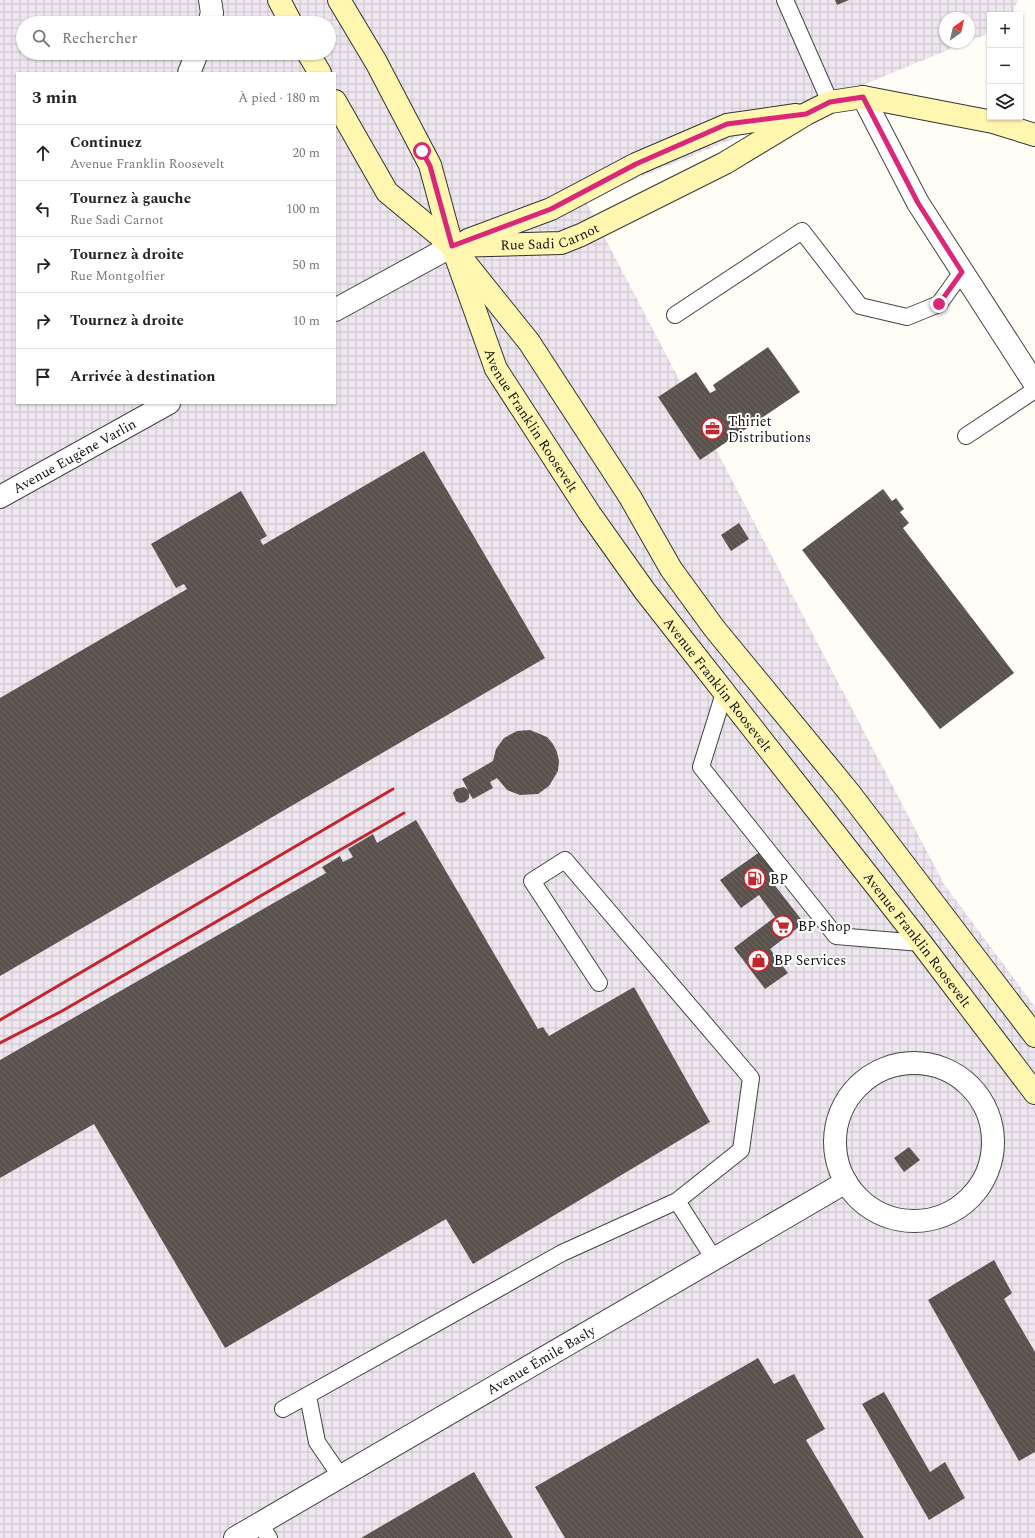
<!DOCTYPE html>
<html lang="fr">
<head>
<meta charset="utf-8">
<style>
	body { margin:0; font-family:Spectral,serif; background:#f2f2f2; color:#222 }
	.controls { position:absolute; right:12px; top:12px; display:grid; overflow:hidden; border-radius:0px; box-shadow:0 1px 3px #0004 }
	.controls button { width:36px; height:36px; display:grid; place-items:center; padding:0; border:0; border-bottom:1px solid #e0e0e0; background:#fff; color:#222; font:20px sans-serif }
	.compass { position:absolute; left:939px; top:12px; width:36px; height:36px; border-radius:50%; background:#fff; box-shadow:0 1px 3px #0004; rotate:34deg }
	.stop { position:absolute; width:12px; height:12px; margin:-9px; border:3px solid #db2777; border-radius:50%; background:#fff }
	.stop.end { background:#db2777; border-color:#fff; box-shadow:0 1px 4px #0008 }
	.list { margin:0; padding:0; list-style:none }
	h2 { display:flex; justify-content:space-between; align-items:center; height:52px; margin:0; padding:0 16px; font-size:17px }
	h2 small { font-size:13px; font-weight:400; color:#767676 }
	.list li { display:grid; grid-template-columns:26px 1fr auto; gap:12px; align-items:center; box-sizing:border-box; height:56px; padding:0 16px; border-top:1px solid #e0e0e0 }
	.list b { display:block; font-size:15px; white-space:nowrap }
	.list p { margin:0; font-size:13px; white-space:nowrap; color:#767676 }
	.list em { font-size:13px; font-style:normal; color:#767676 }
	.icon { flex:none; width:22px; height:22px; fill:none; stroke:currentColor; stroke-width:2; stroke-linecap:round; stroke-linejoin:round }
	.map { position:relative; flex:none; width:1035px; height:1538px; overflow:hidden }
	.search { position:absolute; background:#fff; box-shadow:0 1px 3px #0004; left:16px; top:16px; width:320px; height:44px; display:flex; align-items:center; gap:10px; box-sizing:border-box; padding:0 14px; border-radius:22px; color:#767676; font-size:15px }
	.panel { position:absolute; background:#fff; box-shadow:0 1px 3px #0004; left:16px; top:72px; width:320px; height:332px; border-radius:0px }
	.map>svg:first-child { display:block }
</style>
</head>
<body>
<div class="map">
<svg width="1035" height="1538" viewBox="0 0 1035 1538">
	<defs>
		<pattern id="industrial-grid" width="8" height="8" patternUnits="userSpaceOnUse"><rect width="8" height="8" fill="#eee6ef"/><path d="M0 4h8M4 0v8" fill="none" stroke="#cbc4cc"/></pattern>
		<pattern id="building-back-hatch" width="6" height="6" patternUnits="userSpaceOnUse"><rect width="6" height="6" fill="#5a524d"/><path d="M-1 5l2 2M0 0l6 6M5-1l2 2" fill="none" stroke="#6d6662"/></pattern>
	</defs>
	<rect width="100%" height="100%" fill="#fffdf5"/>
	<path fill="url(#industrial-grid)" fill-rule="evenodd" d="M 0,0 L 1018,0 L 1012,15 L 990,15 L 990,33 L 969,41 L 969,18 L 945,18 L 945,42 L 967,42 L 585,200 L 944,884 L 1035,1007 L 1035,1538 L 0,1538 ZM 23,23 L 329,23 L 329,53 L 23,53 ZM 17,73 L 335,73 L 335,403 L 17,403 Z"/>
	<path fill="url(#building-back-hatch)" d="M 835,0 L 849,0 L 837,5 Z
		M 768,347 L 800,392 L 700,460 L 658,397 L 696,372 L 710,393 L 716,390 L 713,385 Z
		M 424,451 L 545,658 L 0,976 L 0,698 L 187,589 L 184,584 L 176,588 L 151,544 L 241,491 L 267,536 L 260,540 L 263,545 Z
		M 883,489 L 892,501 L 896,498 L 904,509 L 900,512 L 909,523 L 903,528 L 1014,673 L 940,729 L 802,550 Z
		M 739,523 L 749,539 L 731,551 L 721,535 Z
		M 530,730 L 547,737 L 553,744 L 557,752 L 559,761 L 558,771 L 549,786 L 538,794 L 520,795 L 507,790 L 497,778 L 490,782 L 493,788 L 473,799 L 469,793 L 469,798 L 465,802 L 460,803 L 456,801 L 453,793 L 456,789 L 464,787 L 468,790 L 462,779 L 493,761 L 496,749 L 504,738 L 517,731 Z
		M 416,820 L 538,1029 L 543,1027 L 549,1036 L 634,987 L 710,1122 L 473,1264 L 446,1219 L 225,1348 L 94,1124 L 0,1178 L 0,1060 L 326,873 L 322,867 L 340,856 L 343,862 L 353,857 L 348,849 L 373,834 L 377,843 Z
		M 764,849 L 783,875 L 773,883 L 804,923 L 770,949 L 788,973 L 765,989 L 734,948 L 775,917 L 759,895 L 741,908 L 720,880 Z
		M 909,1147 L 920,1160 L 904,1172 L 894,1158 Z
		M 994,1260 L 1012,1293 L 1004,1299 L 1035,1352 L 1035,1452 L 1019,1461 L 928,1300 Z
		M 758,1358 L 774,1384 L 794,1374 L 825,1429 L 806,1440 L 864,1538 L 565,1538 L 535,1487 Z
		M 884,1392 L 930,1472 L 945,1462 L 965,1498 L 929,1520 L 862,1404 Z
		M 474,1472 L 513,1538 L 361,1538 Z"/>
	<g fill="none" stroke-linecap="round" stroke-linejoin="round">
		<defs>
			<path id="lane" d="M 785,0 L 830,102
				M 675,315 L 802,231 L 860,306 L 907,317 L 939,304 L 962,272
				M 966,436 L 1035,390
				M 724,693 L 701,767 L 836,936 L 921,943
				M 677,1201 L 714,1259
				M 308,1396 L 317,1442 L 341,1477
				M 283,1409 L 562,1253 L 677,1201 L 741,1150 L 751,1078 L 565,860 L 532,881 L 599,983
				M 260,1524 L 269,1538"/>
			<g id="street">
				<path d="M 209,23 L 212,13 L 210,0"/>
				<path d="M 189,73 L 197,53"/>
				<path d="M 863,97 L 918,203 L 1035,384"/>
				<path d="M 335,310 L 452,246"/>
				<path id="s1" d="M 0,497 L 169,403"/>
				<circle cx="914" cy="1142" r="79"/>
				<path id="s2" d="M 235,1538 L 846,1182"/>
			</g>
			<g id="secondary">
				<path d="M 279,0 L 291,23"/>
				<path id="s3" d="M 339,0 L 376,62 L 430,165 L 452,246 L 496,369 L 590,514 L 644,590 L 921,943 L 1035,1093"/>
				<path d="M 308,53 L 320,73"/>
				<path d="M 335,101 L 387,192 L 452,246 L 529,342 L 630,497 L 671,569 L 714,628 L 848,791 L 1035,1036"/>
				<path d="M 468,240 L 551,209 L 636,164 L 727,125 L 796,115"/>
				<path id="s4" d="M 452,246 L 561,243 L 581,235 L 725,163 L 806,114 L 830,102 L 863,97 L 993,122 L 1035,135"/>
			</g>
		</defs>
		<use href="#lane" stroke="#444" stroke-width="18"/>
		<use href="#street" stroke="#444" stroke-width="24"/>
		<use href="#secondary" stroke="#333" stroke-width="24"/>
		<use href="#lane" stroke="#fff" stroke-width="16"/>
		<use href="#street" stroke="#fff" stroke-width="22"/>
		<use href="#secondary" stroke="#fff6b0" stroke-width="22"/>
		<path stroke="#c4262e" stroke-width="3" d="M 0,1020 L 393,789
			M 0,1043 L 62,1011 L 404,813"/>
	</g>
	<g fill="none" stroke-linecap="round" stroke-linejoin="round">
		<path stroke="#db2777" stroke-width="5" d="M 422,151 L 430,166 L 452,246 L 551,209 L 636,164 L 727,124 L 806,114 L 830,102 L 863,97 L 918,203 L 962,272 L 939,304"/>
	</g>
	<defs>
		<symbol id="office-ring" viewBox="-11 -11 22 22"><circle r="9.5" fill="#fff" stroke="#c4262e" stroke-width="1.5"/><path d="M-6-3h4V-5.5h4V-3h4V5H-6ZM-1-4.5V-3h2v-1.5ZM-6 0V1H6V0Z" fill="#c4262e"/></symbol>
		<symbol id="fuel-ring" viewBox="-11 -11 22 22"><circle r="9.5" fill="#fff" stroke="#c4262e" stroke-width="1.5"/><path d="M-5.5-6h7V0h2V4h1.3V-2.5L3-4.5l.8-.8L6-3V5H2.5V1h-1V6h-7ZM-4.2-4.7v3.2H.2V-4.7Z" fill="#c4262e"/></symbol>
		<symbol id="supermarket-ring" viewBox="-11 -11 22 22"><circle r="9.5" fill="#fff" stroke="#c4262e" stroke-width="1.5"/><path d="M-6-5.5h2.5l.6 2H6L4.5 2H-2.5L-4.4-4H-6ZM-1.5 3.2a1.3 1.3 0 1 0 .1 0ZM3 3.2a1.3 1.3 0 1 0 .1 0Z" fill="#c4262e"/></symbol>
		<symbol id="shop-ring" viewBox="-11 -11 22 22"><circle r="9.5" fill="#fff" stroke="#c4262e" stroke-width="1.5"/><path d="M-5-2.5h2.3a2.7 3.5 0 0 1 5.4 0H5L5.5 6h-11ZM-1.5-2.5h3a1.5 2.3 0 0 0-3 0Z" fill="#c4262e"/></symbol>
	</defs>
	<g fill-rule="evenodd">
		<use href="#office-ring" x="700" y="416" width="25" height="25"/>
		<use href="#fuel-ring" x="742" y="866" width="25" height="25"/>
		<use href="#supermarket-ring" x="770" y="914" width="25" height="25"/>
		<use href="#shop-ring" x="746" y="948" width="25" height="25"/>
	</g>
	<g text-anchor="middle" stroke-width="4" stroke-linejoin="round" paint-order="stroke">
		<g font-size="14" fill="#111" stroke="#fff">
			<text dy="5" stroke="none"><textPath href="#s4" startOffset="99">Rue Sadi Carnot</textPath></text>
			<text dy="5" stroke="none"><textPath href="#s3" startOffset="465">Avenue Franklin Roosevelt</textPath></text>
			<text dy="5" stroke="none"><textPath href="#s1" startOffset="85">Avenue Eugène Varlin</textPath></text>
			<text dy="5" stroke="none"><textPath href="#s3" startOffset="789">Avenue Franklin Roosevelt</textPath></text>
			<text dy="5" stroke="none"><textPath href="#s3" startOffset="1113">Avenue Franklin Roosevelt</textPath></text>
			<text dy="5" stroke="none"><textPath href="#s2" startOffset="354">Avenue Émile Basly</textPath></text>
		</g>
		<g font-size="14" fill="#111" stroke="#fff" text-anchor="start">
			<text x="728" y="426">Thiriet<tspan x="728" dy="16">Distributions</tspan></text>
			<text x="770" y="884">BP</text>
			<text x="798" y="931">BP Shop</text>
			<text x="774" y="965">BP Services</text>
		</g>
	</g>
</svg>
<div class="controls">
<button>+</button>
<button>−</button>
<button><svg class="icon" aria-label="layers" viewBox="0 0 24 24"><path d="M12 4l9 5-9 5-9-5zM3 14l9 5 9-5"/></svg></button>
</div>
<svg class="compass" viewBox="-18 -18 36 36"><path d="M0-13l5 13h-10z" fill="#e53935"/><path d="M0 13l5-13h-10z" fill="#767676"/></svg>
<div class="stop" style="left:422px;top:151px"></div>
<div class="stop end" style="left:939px;top:304px"></div>
<div class="search"><svg class="icon" aria-label="search" viewBox="0 0 24 24"><circle cx="10" cy="10" r="6"/><path d="M15 15l6 6"/></svg>Rechercher</div>
<section class="panel">
<h2>3 min<small>À pied · 180 m</small></h2>
<ul class="list">
<li><svg class="icon" aria-label="ahead" viewBox="0 0 24 24"><path d="M12 20V5M6 11l6-6 6 6"/></svg><div><b>Continuez</b><p>Avenue Franklin Roosevelt</p></div><em>20 m</em></li>
<li><svg class="icon" aria-label="left" viewBox="0 0 24 24"><path d="M17 20v-9H6M10 6l-5 5 5 5"/></svg><div><b>Tournez à gauche</b><p>Rue Sadi Carnot</p></div><em>100 m</em></li>
<li><svg class="icon" aria-label="right" viewBox="0 0 24 24"><path d="M7 20v-9h11M14 6l5 5-5 5"/></svg><div><b>Tournez à droite</b><p>Rue Montgolfier</p></div><em>50 m</em></li>
<li><svg class="icon" aria-label="right" viewBox="0 0 24 24"><path d="M7 20v-9h11M14 6l5 5-5 5"/></svg><div><b>Tournez à droite</b></div><em>10 m</em></li>
<li><svg class="icon" aria-label="arrive" viewBox="0 0 24 24"><path d="M6 21V4h12l-3 4 3 4H6"/></svg><div><b>Arrivée à destination</b></div></li>
</ul>
</section>
</div>
</body>
</html>
